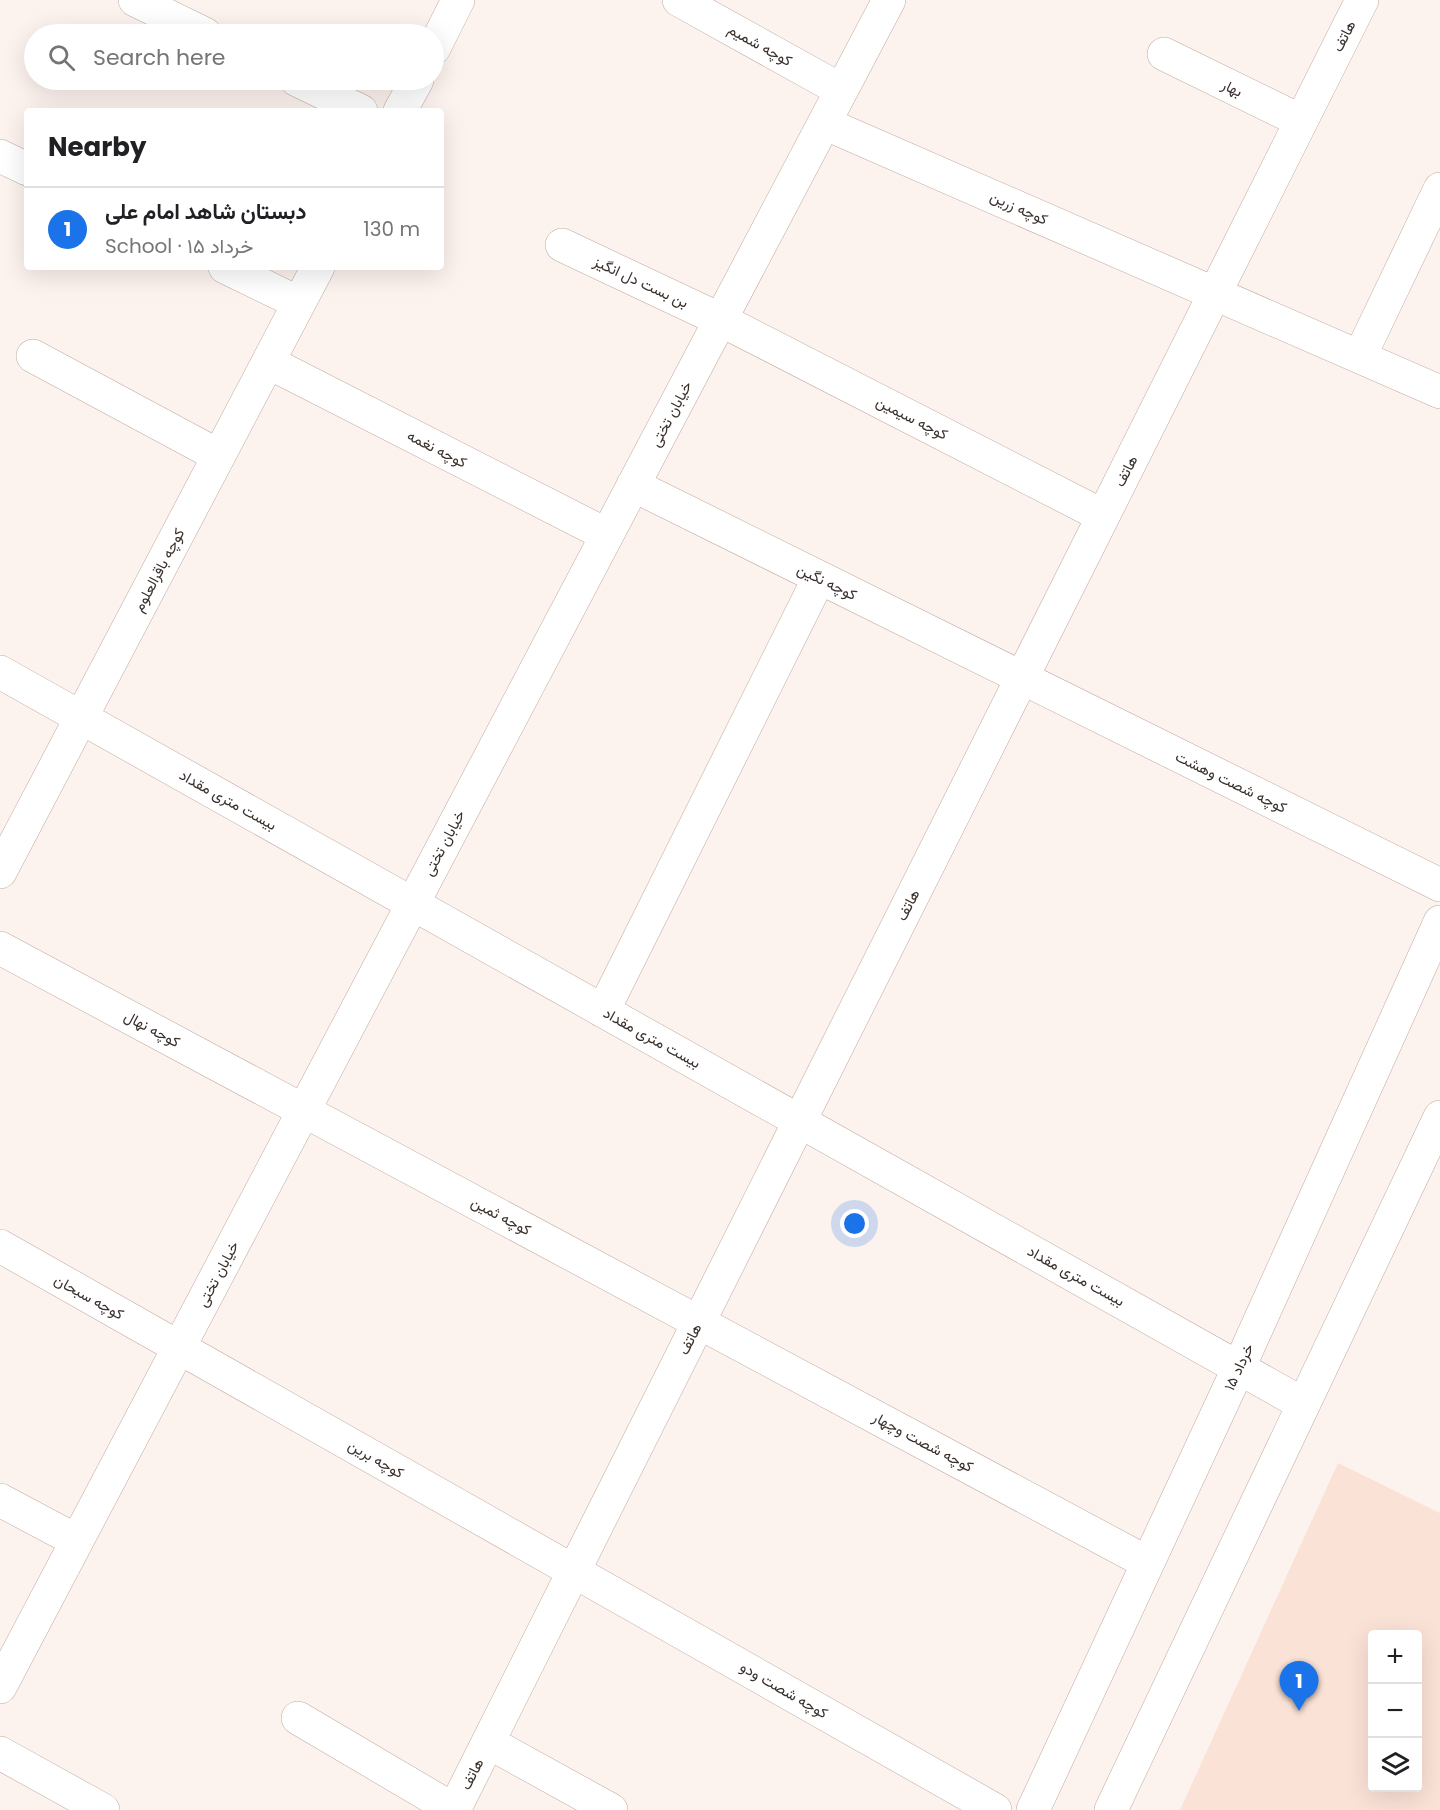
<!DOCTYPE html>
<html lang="en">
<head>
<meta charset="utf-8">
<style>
	body { margin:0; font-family:Poppins,Vazirmatn,sans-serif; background:#f6f6f6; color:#202124 }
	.controls { position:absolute; right:18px; bottom:18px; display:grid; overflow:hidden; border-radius:6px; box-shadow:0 6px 24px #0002 }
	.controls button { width:54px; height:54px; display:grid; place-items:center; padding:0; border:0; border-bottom:2px solid #e0e0e0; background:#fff; color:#202124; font:30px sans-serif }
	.you { position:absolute; left:855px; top:1224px; width:21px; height:21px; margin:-15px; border:4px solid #fff; border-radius:50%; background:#1a73e8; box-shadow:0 0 0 9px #1a73e833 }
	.badge { display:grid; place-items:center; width:39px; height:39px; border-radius:50%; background:#1a73e8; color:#fff; font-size:20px; font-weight:700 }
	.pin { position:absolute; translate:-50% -50px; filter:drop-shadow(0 2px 3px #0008) }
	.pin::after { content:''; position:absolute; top:32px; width:21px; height:18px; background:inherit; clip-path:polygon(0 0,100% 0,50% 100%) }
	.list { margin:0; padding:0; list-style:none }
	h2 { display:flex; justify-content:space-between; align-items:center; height:78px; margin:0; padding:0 24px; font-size:26px }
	h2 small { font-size:20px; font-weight:400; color:#757577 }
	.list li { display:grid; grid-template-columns:39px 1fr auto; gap:18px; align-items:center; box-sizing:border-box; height:84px; padding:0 24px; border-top:2px solid #e0e0e0 }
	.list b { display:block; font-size:22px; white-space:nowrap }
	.list p { margin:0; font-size:20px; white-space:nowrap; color:#757577 }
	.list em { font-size:20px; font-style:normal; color:#757577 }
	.icon { flex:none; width:33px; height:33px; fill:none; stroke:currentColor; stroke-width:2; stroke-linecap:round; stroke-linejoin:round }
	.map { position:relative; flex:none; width:1440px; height:1810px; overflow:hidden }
	.search { position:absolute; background:#fff; box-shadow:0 6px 24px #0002; left:24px; top:24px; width:420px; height:66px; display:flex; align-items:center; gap:15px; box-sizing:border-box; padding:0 21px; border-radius:33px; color:#757577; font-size:22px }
	.panel { position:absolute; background:#fff; box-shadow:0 6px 24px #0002; left:24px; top:108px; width:420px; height:162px; border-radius:6px }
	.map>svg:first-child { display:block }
</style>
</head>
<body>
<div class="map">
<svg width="1440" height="1810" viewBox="0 0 1440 1810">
	<rect width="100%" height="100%" fill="#fcf2ee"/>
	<path fill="#fbe2d7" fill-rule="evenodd" d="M 1338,1463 L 1440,1513 L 1440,1810 L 1180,1810 ZM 1372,1634 L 1418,1634 L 1418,1788 L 1372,1788 Z"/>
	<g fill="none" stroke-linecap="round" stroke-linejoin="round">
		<defs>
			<path id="minor" d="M 135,0 L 205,34
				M 679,0 L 841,90
				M 434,48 L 458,0
				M 1164,54 L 1301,121
				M 297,80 L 361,111
				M 400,111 L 417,80
				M 824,123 L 1440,392
				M 0,156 L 27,169
				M 562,245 L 721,320 L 1103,516
				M 225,267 L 299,303
				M 33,356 L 219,456
				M 1360,356 L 1440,189
				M 268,362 L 607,535
				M 633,485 L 1440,885
				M 0,672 L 1303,1404
				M 0,872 L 318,267
				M 0,948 L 1148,1563
				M 603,1011 L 819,578
				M 0,1246 L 995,1810
				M 0,1500 L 77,1541
				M 0,1687 L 889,0
				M 298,1718 L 454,1810
				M 488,1742 L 611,1810
				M 0,1753 L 103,1810
				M 454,1810 L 1362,0
				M 1033,1810 L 1239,1367 L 1440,922
				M 1111,1810 L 1440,1117"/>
		</defs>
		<use href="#minor" stroke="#c1aaa0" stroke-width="34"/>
		<use href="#minor" stroke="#fff" stroke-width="33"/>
	</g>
	<g text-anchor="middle" stroke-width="5" stroke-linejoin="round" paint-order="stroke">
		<g font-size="15" fill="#39302c" stroke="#fff">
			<text transform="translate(1344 36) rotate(-63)" y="5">هاتف</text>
			<text transform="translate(760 45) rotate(29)" y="5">کوچه شمیم</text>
			<text transform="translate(1232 88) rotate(26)" y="5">بهار</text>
			<text transform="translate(1019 208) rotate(24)" y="5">کوچه زرین</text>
			<text transform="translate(641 282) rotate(25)" y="5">بن بست دل انگیز</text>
			<text transform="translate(671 414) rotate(-62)" y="5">خیابان تختی</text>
			<text transform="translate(912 418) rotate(27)" y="5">کوچه سیمین</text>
			<text transform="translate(437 449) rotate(27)" y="5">کوچه نغمه</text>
			<text transform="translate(1126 471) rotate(-63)" y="5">هاتف</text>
			<text transform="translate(159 570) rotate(-62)" y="5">کوچه باقرالعلوم</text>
			<text transform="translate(827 582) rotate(26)" y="5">کوچه نگین</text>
			<text transform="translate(1231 782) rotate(26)" y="5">کوچه شصت وهشت</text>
			<text transform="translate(228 800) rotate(29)" y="5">بیست متری مقداد</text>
			<text transform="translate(444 843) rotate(-62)" y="5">خیابان تختی</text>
			<text transform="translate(908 905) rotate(-63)" y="5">هاتف</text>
			<text transform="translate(152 1029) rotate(28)" y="5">کوچه نهال</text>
			<text transform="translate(652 1038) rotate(29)" y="5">بیست متری مقداد</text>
			<text transform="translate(501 1216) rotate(28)" y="5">کوچه ثمین</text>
			<text transform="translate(218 1274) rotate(-62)" y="5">خیابان تختی</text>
			<text transform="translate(1076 1276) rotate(29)" y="5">بیست متری مقداد</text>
			<text transform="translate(89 1297) rotate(29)" y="5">کوچه سبحان</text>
			<text transform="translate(690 1339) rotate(-63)" y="5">هاتف</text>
			<text transform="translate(1239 1367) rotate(-65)" y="5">۱۵ خرداد</text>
			<text transform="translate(923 1442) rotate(28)" y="5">کوچه شصت وچهار</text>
			<text transform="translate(376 1459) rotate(30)" y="5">کوچه برین</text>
			<text transform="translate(784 1690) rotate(30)" y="5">کوچه شصت ودو</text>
			<text transform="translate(472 1774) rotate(-63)" y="5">هاتف</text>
		</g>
	</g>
</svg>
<div class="controls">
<button>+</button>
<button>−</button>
<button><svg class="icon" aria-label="layers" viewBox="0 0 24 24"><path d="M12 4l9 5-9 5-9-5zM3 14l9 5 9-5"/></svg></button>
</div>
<div class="you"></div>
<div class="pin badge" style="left:1299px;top:1711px">1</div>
<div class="search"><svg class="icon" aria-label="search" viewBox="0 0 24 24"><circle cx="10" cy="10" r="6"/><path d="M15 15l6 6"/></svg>Search here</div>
<section class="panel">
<h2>Nearby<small></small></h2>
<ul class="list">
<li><span class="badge">1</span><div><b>دبستان شاهد امام علی</b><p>School · ۱۵ خرداد</p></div><em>130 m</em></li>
</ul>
</section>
</div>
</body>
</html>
